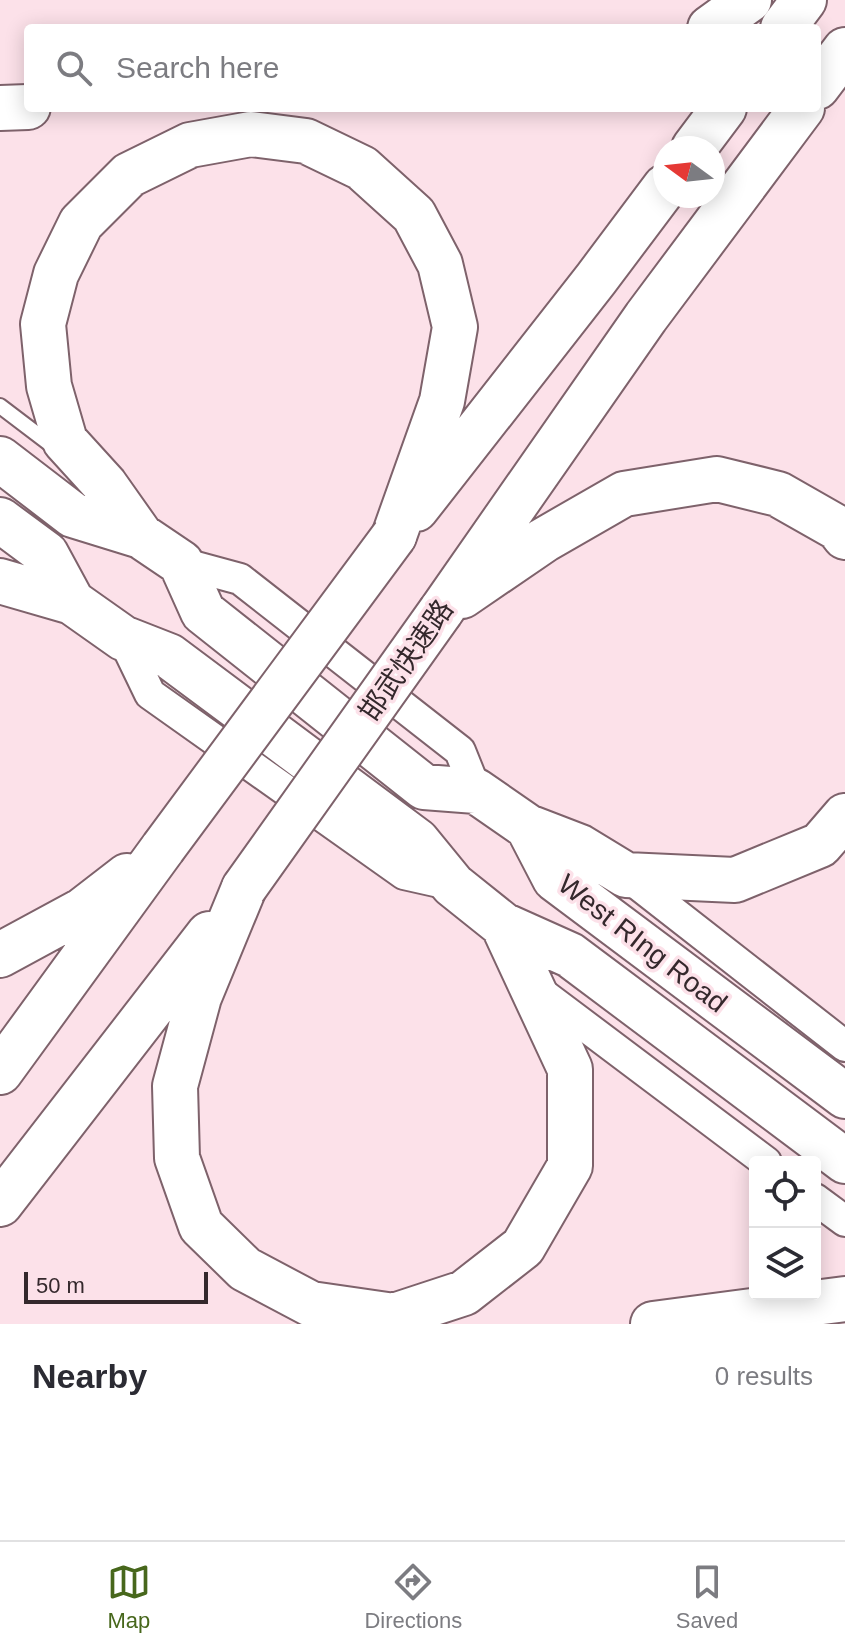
<!DOCTYPE html>
<html lang="en">
<head>
<meta charset="utf-8">
<style>
	body { margin:0; font-family:Arial,"Noto Sans SC",sans-serif; background:#f2f2f3; color:#2b2b33 }
	.controls { position:absolute; right:24px; bottom:24px; display:grid; overflow:hidden; border-radius:8px; box-shadow:0 4px 20px #0003 }
	.controls button { width:72px; height:72px; display:grid; place-items:center; padding:0; border:0; border-bottom:2px solid #e1e1e2; background:#fff; color:#2b2b33; font:40px sans-serif }
	.compass { position:absolute; left:653px; top:136px; width:72px; height:72px; border-radius:50%; background:#fff; box-shadow:0 4px 20px #0003; rotate:285deg }
	.scale { position:absolute; left:24px; bottom:20px; width:184px; box-sizing:border-box; padding-left:8px; border:4px solid #34282c; border-top:0; font-size:22px; line-height:28px; white-space:nowrap; color:#34282c; -webkit-text-stroke:6px #fce1e9; paint-order:stroke }
	.list { margin:0; padding:0; list-style:none }
	h2 { display:flex; justify-content:space-between; align-items:center; height:104px; margin:0; padding:0 32px; font-size:34px }
	h2 small { font-size:26px; font-weight:400; color:#7c7c81 }
	.icon { flex:none; width:44px; height:44px; fill:none; stroke:currentColor; stroke-width:2; stroke-linecap:round; stroke-linejoin:round }
	.map { position:relative; flex:none; width:845px; height:1324px; overflow:hidden }
	.search { position:absolute; background:#fff; box-shadow:0 4px 20px #0003; left:24px; right:24px; top:24px; height:88px; display:flex; align-items:center; gap:20px; box-sizing:border-box; padding:0 28px; border-radius:8px; color:#7c7c81; font-size:30px }
	.sheet { height:216px; background:#fff }
	nav { display:flex; justify-content:space-around; align-items:center; box-sizing:border-box; height:112px; border-top:2px solid #e1e1e2; background:#fff; font-size:22px; color:#7c7c81 }
	nav a { display:grid; justify-items:center; gap:4px }
	nav .on { color:#47671c }
	.map>svg:first-child { display:block }
</style>
</head>
<body>
<div class="map">
<svg width="845" height="1324" viewBox="0 0 845 1324">
	<rect width="100%" height="100%" fill="#fce1e9"/>
	<g fill="none" stroke-linecap="round" stroke-linejoin="round">
		<defs>
			<path id="service" d="M 0,406 L 54,447"/>
			<path id="minor" d="M 181,563 L 240,579 L 460,751 L 476,791
				M 123,638 L 150,694 L 404,874 L 453,885
				M 626,875 L 845,1046
				M 536,989 L 766,1162
				M 815,1199 L 845,1221"/>
			<path id="trunk" d="M 710,28 L 749,0
				M 783,28 L 804,0
				M 817,87 L 845,50
				M 0,108 L 28,107
				M 694,148 L 724,108
				M 0,459 L 73,515 L 141,536 L 181,563 L 203,612 L 424,787 L 476,791 L 528,827 L 555,879 L 845,1096
				M 416,509 L 596,279 L 665,187
				M 0,520 L 46,554 L 72,602 L 123,638 L 169,656 L 417,841 L 453,885 L 503,925 L 570,955 L 845,1161
				M 141,536 L 105,485 L 65,441 L 49,386 L 43,324 L 56,274 L 81,223 L 129,175 L 190,145 L 251,134 L 306,141 L 362,168 L 414,215 L 440,264 L 455,327 L 442,401 L 394,536
				M 0,581 L 72,602
				M 462,596 L 544,540 L 624,494 L 717,479 L 778,494 L 838,528 L 845,537
				M 441,611 L 646,317 L 802,108
				M 528,827 L 580,847 L 626,875 L 735,880 L 820,845 L 845,816
				M 244,888 L 199,997 L 175,1086 L 177,1158 L 201,1226 L 245,1269 L 311,1304 L 394,1316 L 464,1293 L 523,1247 L 570,1166 L 570,1069 L 503,925
				M 0,955 L 83,910 L 127,876
				M 0,1072 L 163,848
				M 0,1204 L 209,934
				M 653,1324 L 845,1299"/>
		</defs>
		<use href="#service" stroke="#7e626b" stroke-width="18"/>
		<use href="#minor" stroke="#7e626b" stroke-width="34"/>
		<use href="#trunk" stroke="#7e626b" stroke-width="48"/>
		<use href="#service" stroke="#fff" stroke-width="14"/>
		<use href="#minor" stroke="#fff" stroke-width="30"/>
		<use href="#trunk" stroke="#fff" stroke-width="44"/>
		<defs>
			<path id="trunk-bridge" d="M 163,848 L 394,536
				M 244,888 L 441,611"/>
		</defs>
		<use href="#trunk-bridge" stroke="#7e626b" stroke-width="48" stroke-linecap="butt"/>
		<use href="#trunk-bridge" stroke="#fff" stroke-width="44"/>
	</g>
	<g text-anchor="middle" stroke-width="7" stroke-linejoin="round" paint-order="stroke">
		<g font-size="28" fill="#34282c" stroke="#fce1e9">
			<text transform="translate(406 660) rotate(-55)" y="10">邯武快速路</text>
			<text transform="translate(643 943) rotate(38)" y="10">West RIng Road</text>
		</g>
	</g>
</svg>
<div class="controls">
<button><svg class="icon" aria-label="locate" viewBox="0 0 24 24"><circle cx="12" cy="12" r="6"/><path d="M12 2v4M12 18v4M2 12h4M18 12h4"/></svg></button>
<button><svg class="icon" aria-label="layers" viewBox="0 0 24 24"><path d="M12 4l9 5-9 5-9-5zM3 14l9 5 9-5"/></svg></button>
</div>
<svg class="compass" viewBox="-18 -18 36 36"><path d="M0-13l5 13h-10z" fill="#e53935"/><path d="M0 13l5-13h-10z" fill="#7c7c81"/></svg>
<div class="scale">50 m</div>
<div class="search"><svg class="icon" aria-label="search" viewBox="0 0 24 24"><circle cx="10" cy="10" r="6"/><path d="M15 15l6 6"/></svg>Search here</div>
</div>
<section class="sheet">
<h2>Nearby<small>0 results</small></h2>
<ul class="list">
</ul>
</section>
<nav>
<a class="on"><svg class="icon" aria-label="map" viewBox="0 0 24 24"><path d="M3 6l6-2 6 2 6-2v14l-6 2-6-2-6 2zM9 4v14M15 6v14"/></svg>Map</a>
<a><svg class="icon" aria-label="directions" viewBox="0 0 24 24"><path d="M12 3l9 9-9 9-9-9zM9 14v-3h6M13 9l2 2-2 2"/></svg>Directions</a>
<a><svg class="icon" aria-label="saved" viewBox="0 0 24 24"><path d="M7 4h10v16l-5-4-5 4z"/></svg>Saved</a>
</nav>
</body>
</html>
